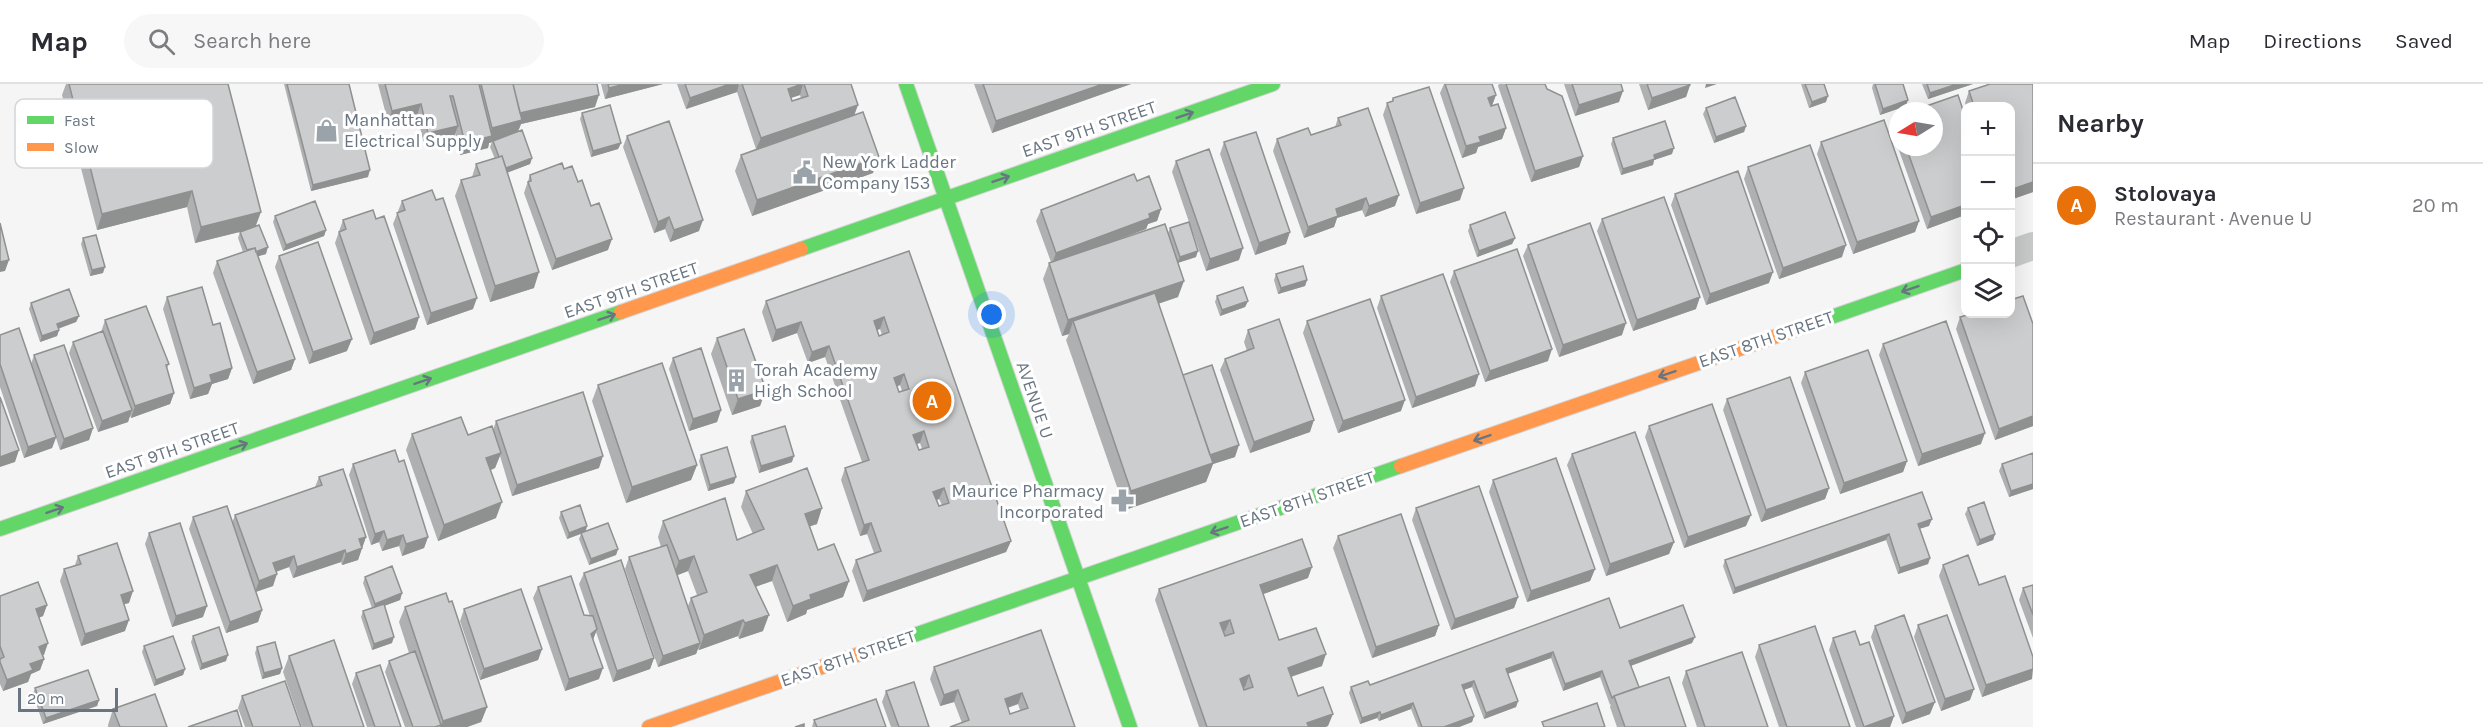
<!DOCTYPE html>
<html lang="en">
<head>
<meta charset="utf-8">
<style>
	body { margin:0; font-family:Karla,sans-serif; background:#f7f7f7; color:#2b2b33 }
	.controls { position:absolute; right:18px; top:18px; display:grid; overflow:hidden; border-radius:12px; box-shadow:0 6px 24px #0002 }
	.controls button { width:54px; height:54px; display:grid; place-items:center; padding:0; border:0; border-bottom:2px solid #e1e1e2; background:#fff; color:#2b2b33; font:30px sans-serif }
	.compass { position:absolute; left:1889px; top:18px; width:54px; height:54px; border-radius:50%; background:#fff; box-shadow:0 6px 24px #0002; rotate:259deg }
	.scale { position:absolute; left:18px; bottom:15px; width:100px; box-sizing:border-box; padding-left:6px; border:3px solid #697682; border-top:0; font-size:16px; line-height:21px; white-space:nowrap; color:#697682; -webkit-text-stroke:4px #fff; paint-order:stroke }
	.you { position:absolute; left:992px; top:231px; width:21px; height:21px; margin:-15px; border:4px solid #fff; border-radius:50%; background:#1a73e8; box-shadow:0 0 0 9px #1a73e833 }
	.badge { display:grid; place-items:center; width:39px; height:39px; border-radius:50%; background:#2563eb; color:#fff; font-size:20px; font-weight:700 }
	.pin { position:absolute; translate:-50% -50%; border:3px solid #fff; box-shadow:0 2px 6px #0006 }
	.list { margin:0; padding:0; list-style:none }
	h2 { display:flex; justify-content:space-between; align-items:center; height:78px; margin:0; padding:0 24px; font-size:26px }
	h2 small { font-size:20px; font-weight:400; color:#7c7c81 }
	.list li { display:grid; grid-template-columns:39px 1fr auto; gap:18px; align-items:center; box-sizing:border-box; height:84px; padding:0 24px; border-top:2px solid #e1e1e2 }
	.list b { display:block; font-size:22px; white-space:nowrap }
	.list p { margin:0; font-size:20px; white-space:nowrap; color:#7c7c81 }
	.list em { font-size:20px; font-style:normal; color:#7c7c81 }
	.icon { flex:none; width:33px; height:33px; fill:none; stroke:currentColor; stroke-width:2; stroke-linecap:round; stroke-linejoin:round }
	.map { position:relative; flex:none; width:2033px; height:643px; overflow:hidden }
	header { display:flex; align-items:center; gap:36px; box-sizing:border-box; height:84px; padding:0 30px; background:#fff; border-bottom:2px solid #e1e1e2 }
	header strong { font-size:28px }
	nav { display:flex; gap:33px; margin-inline-start:auto; font-size:21px }
	.search { width:420px; height:54px; background:#f7f7f7; display:flex; align-items:center; gap:15px; box-sizing:border-box; padding:0 21px; border-radius:33px; color:#7c7c81; font-size:22px }
	main { display:flex }
	aside { flex:1; background:#fff }
	.map>svg:first-child { display:block }
</style>
</head>
<body>
<header>
<strong>Map</strong>
<div class="search"><svg class="icon" aria-label="search" viewBox="0 0 24 24"><circle cx="10" cy="10" r="6"/><path d="M15 15l6 6"/></svg>Search here</div>
<nav><a>Map</a><a>Directions</a><a>Saved</a></nav>
</header>
<main>
<div class="map">
<svg width="2033" height="643" viewBox="0 0 2033 643">
	<rect width="100%" height="100%" fill="#f5f5f5"/>
	<g fill="none" stroke-linecap="round" stroke-linejoin="round">
		<defs>
			<path id="fast" d="M 906,0 L 1130,643
				M 801,165 L 1273,0
				M 1794,246 L 1966,186
				M 0,445 L 621,228
				M 874,565 L 1401,382"/>
			<path id="slow" d="M 621,228 L 801,165
				M 1401,382 L 1794,246
				M 649,643 L 874,565"/>
		</defs>
		<use href="#fast" stroke="#d2d3d3" stroke-width="16"/>
		<use href="#slow" stroke="#d2d3d3" stroke-width="16"/>
		<path stroke="#c8caca" stroke-width="28" d="M 2010,170 L 2033,162"/>
		<use href="#fast" stroke="#63d668" stroke-width="14"/>
		<use href="#slow" stroke="#ff974d" stroke-width="14"/>
	</g>
	<path fill="#afb0b1" fill-rule="evenodd" d="M 66,0 L 228,0 L 256,142 L 266,170 L 258,172 L 295,275 L 291,286 L 253,300 L 213,189 L 217,177 L 243,168 L 238,154 L 240,148 L 195,159 L 187,123 L 97,146 L 62,11 Z
		M 284,0 L 349,0 L 368,93 L 311,107 Z
		M 378,0 L 597,0 L 595,23 L 521,40 L 518,48 L 532,74 L 530,80 L 507,89 L 534,204 L 490,218 L 455,112 L 461,96 L 472,93 L 476,80 L 495,75 L 490,63 L 492,58 L 489,59 L 488,64 L 460,71 L 455,49 L 454,53 L 424,60 L 417,31 L 388,38 Z
		M 601,0 L 663,0 L 605,15 Z
		M 677,0 L 851,0 L 854,31 L 873,89 L 752,132 L 735,87 L 741,71 L 756,65 L 737,8 L 686,25 ZM 800,11 L 801,14 L 792,17 L 791,14 Z
		M 974,0 L 1131,0 L 992,49 Z
		M 1444,0 L 1492,0 L 1492,22 L 1506,44 L 1502,55 L 1478,63 L 1476,69 L 1462,74 L 1440,9 Z
		M 1499,0 L 1545,0 L 1583,72 L 1579,83 L 1531,98 L 1498,2 Z
		M 1564,0 L 1621,0 L 1619,18 L 1575,32 Z
		M 1639,0 L 1690,0 L 1690,1 L 1686,13 L 1648,26 Z
		M 1801,0 L 1824,0 L 1826,18 L 1809,24 Z
		M 1873,0 L 1903,0 L 1906,22 L 1880,31 L 1872,4 Z
		M 1922,0 L 1973,0 L 1928,15 Z
		M 1990,0 L 2033,0 L 2033,108 L 2010,116 L 2010,22 L 1966,22 L 1965,19 L 1969,7 Z
		M 1393,14 L 1460,116 L 1416,130 L 1383,31 L 1387,19 L 1392,17 Z
		M 1706,24 L 1746,42 L 1744,48 L 1714,59 L 1703,30 Z
		M 582,29 L 621,59 L 618,65 L 591,73 L 580,35 Z
		M 1898,32 L 1898,63 L 1934,63 L 1965,131 L 1927,145 L 1891,44 L 1895,33 Z
		M 1338,34 L 1395,122 L 1365,133 L 1362,126 L 1337,134 L 1334,143 L 1304,154 L 1273,67 L 1277,55 L 1311,51 L 1335,43 Z
		M 627,52 L 699,147 L 670,158 L 665,145 L 654,149 L 623,63 Z
		M 1613,54 L 1672,70 L 1654,76 L 1653,81 L 1621,91 L 1611,60 Z
		M 1224,58 L 1286,160 L 1255,171 L 1220,70 Z
		M 1821,58 L 1919,137 L 1915,148 L 1853,170 L 1817,70 Z
		M 1176,77 L 1239,176 L 1206,187 L 1191,143 L 1196,173 L 1178,179 L 1178,213 L 1158,220 L 1183,291 L 1235,373 L 1213,380 L 1206,398 L 1125,426 L 1066,256 L 1069,250 L 1062,252 L 1043,195 L 1049,179 L 1051,178 L 1036,137 L 1041,126 L 1137,97 L 1161,125 L 1157,137 L 1148,140 L 1146,145 L 1116,156 L 1168,149 L 1170,144 L 1189,138 L 1172,88 Z
		M 1748,83 L 1842,173 L 1779,195 L 1744,95 Z
		M 564,85 L 578,98 L 608,166 L 552,186 L 524,109 L 530,91 Z
		M 1675,110 L 1769,199 L 1706,221 L 1671,121 Z
		M 436,116 L 473,225 L 427,241 L 393,140 L 402,117 Z
		M 275,132 L 326,146 L 324,152 L 283,167 L 273,138 Z
		M 376,135 L 419,233 L 415,245 L 370,261 L 335,159 L 343,136 Z
		M 1602,135 L 1696,225 L 1633,247 L 1597,147 Z
		M 1470,141 L 1515,154 L 1512,160 L 1477,173 L 1468,147 Z
		M 83,154 L 103,189 L 90,192 L 81,160 Z
		M 1528,161 L 1622,251 L 1559,273 L 1523,172 Z
		M 909,167 L 1011,457 L 1006,468 L 863,518 L 852,487 L 856,476 L 874,469 L 867,450 L 860,452 L 841,396 L 845,384 L 862,378 L 825,273 L 808,279 L 797,249 L 772,258 L 762,228 L 766,217 ZM 880,245 L 882,251 L 879,252 L 877,246 ZM 900,301 L 902,307 L 899,308 L 897,303 ZM 920,359 L 922,365 L 919,366 L 917,360 ZM 939,415 L 942,421 L 939,422 L 937,416 Z
		M 279,172 L 347,267 L 309,280 L 275,183 Z
		M 1454,187 L 1548,277 L 1485,298 L 1450,198 Z
		M 1276,190 L 1307,196 L 1305,202 L 1278,210 L 1274,196 Z
		M 1217,212 L 1248,217 L 1245,223 L 1220,232 L 1215,218 Z
		M 1381,212 L 1475,302 L 1412,324 L 1377,224 Z
		M 167,213 L 213,241 L 232,284 L 228,295 L 212,300 L 208,310 L 190,315 L 163,225 Z
		M 31,219 L 79,232 L 76,238 L 58,245 L 59,246 L 57,252 L 40,258 L 29,225 Z
		M 1960,233 L 2033,240 L 2033,342 L 1995,356 L 1956,245 Z
		M 105,236 L 169,280 L 167,284 L 174,309 L 170,320 L 131,334 L 130,331 L 128,338 L 98,348 L 69,269 L 73,258 L 101,248 Z
		M 1307,237 L 1401,327 L 1338,349 L 1303,249 Z
		M 1248,246 L 1310,348 L 1250,369 L 1220,286 L 1225,275 L 1247,267 L 1244,258 Z
		M 0,251 L 31,280 L 34,271 L 93,344 L 89,356 L 60,366 L 56,354 L 52,364 L 24,374 L 0,303 Z
		M 717,254 L 766,306 L 760,322 L 732,331 L 711,270 Z
		M 1883,260 L 1981,360 L 1918,382 L 1879,271 Z
		M 673,274 L 721,326 L 717,338 L 689,347 L 669,285 Z
		M 1805,288 L 1907,377 L 1903,388 L 1840,410 L 1801,299 Z
		M 598,301 L 697,381 L 691,396 L 626,419 L 592,317 Z
		M 1727,315 L 1829,404 L 1825,415 L 1761,438 L 1723,326 Z
		M 496,337 L 599,384 L 512,412 L 500,372 L 495,384 L 491,386 L 496,434 L 438,457 L 406,366 L 412,350 L 468,351 L 493,346 Z
		M 1649,342 L 1746,442 L 1684,464 L 1645,353 Z
		M 752,352 L 792,378 L 759,389 L 750,358 Z
		M 2033,369 L 2033,405 L 2009,413 L 1999,387 L 2002,380 Z
		M 1572,370 L 1674,458 L 1669,470 L 1606,492 L 1567,381 Z
		M 701,371 L 734,399 L 708,407 L 699,377 Z
		M 353,380 L 428,453 L 424,464 L 402,472 L 399,462 L 382,467 L 379,458 L 371,461 L 349,391 Z
		M 319,393 L 366,453 L 358,476 L 342,481 L 341,478 L 293,494 L 289,483 L 276,488 L 273,502 L 256,508 L 262,526 L 258,538 L 226,549 L 189,445 L 193,433 L 232,439 L 235,431 L 315,403 Z
		M 1493,396 L 1595,485 L 1590,497 L 1527,518 L 1489,408 Z
		M 746,407 L 817,440 L 810,442 L 818,466 L 849,497 L 843,513 L 807,526 L 806,530 L 787,538 L 772,497 L 755,503 L 763,547 L 739,555 L 738,552 L 699,566 L 698,565 L 696,570 L 658,583 L 625,485 L 629,473 L 661,463 L 658,453 L 663,437 L 737,456 L 753,450 L 741,423 ZM 688,487 L 697,511 L 691,514 L 688,522 L 677,491 Z
		M 1416,424 L 1518,513 L 1514,524 L 1451,546 L 1412,436 Z
		M 1968,424 L 1995,450 L 1993,456 L 1977,462 L 1965,430 Z
		M 561,428 L 587,442 L 586,447 L 618,465 L 616,471 L 589,481 L 579,455 L 581,450 L 567,455 L 559,434 Z
		M 1929,442 L 1919,445 L 1930,474 L 1928,480 L 1898,490 L 1886,456 L 1733,510 L 1723,482 L 1725,476 Z
		M 149,449 L 203,533 L 172,543 L 145,460 Z
		M 1338,452 L 1439,541 L 1435,552 L 1372,574 L 1333,464 Z
		M 78,472 L 129,519 L 124,520 L 125,547 L 81,562 L 60,497 L 64,485 L 75,481 Z
		M 1943,481 L 1979,501 L 2032,595 L 1982,613 L 1939,492 Z
		M 584,489 L 654,574 L 650,585 L 613,598 L 596,548 L 593,555 L 599,595 L 565,607 L 533,514 L 538,503 L 584,531 L 590,532 L 579,500 Z
		M 365,493 L 402,509 L 400,516 L 384,522 L 392,559 L 372,566 L 361,533 L 363,527 L 372,524 L 363,499 Z
		M 1308,494 L 1263,510 L 1279,556 L 1322,582 L 1291,593 L 1298,612 L 1328,642 L 1325,643 L 1199,643 L 1155,516 L 1159,505 Z
		M 2033,501 L 2033,554 L 2019,516 L 2023,504 Z
		M 0,512 L 47,521 L 43,532 L 39,534 L 44,571 L 43,571 L 44,575 L 40,586 L 31,590 L 28,598 L 3,607 L 0,600 Z
		M 405,523 L 487,623 L 481,638 L 467,643 L 405,643 L 385,588 L 389,577 L 409,569 L 399,538 Z
		M 464,525 L 542,565 L 538,576 L 480,596 L 460,537 Z
		M 1918,541 L 1970,616 L 1941,627 L 1914,553 Z
		M 1875,542 L 1930,630 L 1902,640 L 1871,553 Z
		M 1620,544 L 1692,559 L 1631,582 L 1639,603 L 1686,643 L 1617,643 L 1610,623 L 1611,620 L 1610,621 L 1600,593 L 1563,607 L 1551,574 L 1508,590 L 1518,617 L 1516,623 L 1484,635 L 1472,603 L 1464,606 L 1474,632 L 1472,638 L 1459,643 L 1418,643 L 1411,625 L 1379,637 L 1377,634 L 1360,640 L 1349,609 L 1351,603 L 1370,601 Z
		M 1041,546 L 1075,643 L 962,639 L 954,618 L 940,622 L 930,595 L 934,583 ZM 1018,620 L 1020,626 L 1010,630 L 1008,624 Z
		M 193,552 L 226,577 L 200,586 L 191,558 Z
		M 1833,554 L 1860,561 L 1894,632 L 1890,643 L 1856,643 L 1829,566 Z
		M 1759,561 L 1850,643 L 1779,643 L 1755,573 Z
		M 144,562 L 185,585 L 183,591 L 154,602 L 142,568 Z
		M 257,563 L 282,584 L 280,590 L 262,595 L 255,569 Z
		M 289,572 L 364,643 L 302,643 L 283,588 Z
		M 1686,587 L 1768,643 L 1697,643 L 1682,599 Z
		M 356,589 L 401,643 L 367,643 L 352,600 Z
		M 35,604 L 99,616 L 97,622 L 43,640 L 33,610 Z
		M 886,607 L 929,643 L 891,643 L 882,618 Z
		M 242,612 L 301,643 L 245,643 L 238,624 Z
		M 113,625 L 167,643 L 108,643 L 108,641 Z
		M 814,636 L 886,643 L 812,643 Z"/>
	<path fill="#8f9090" d="M 625,0 L 663,0 L 605,15 L 609,4 Z
		M 730,0 L 739,0 L 737,8 L 686,25 L 690,14 Z
		M 802,0 L 803,0 L 800,11 L 784,16 L 788,5 Z
		M 1103,0 L 1131,0 L 992,49 L 996,37 Z
		M 1706,0 L 1717,0 L 1705,4 Z
		M 1957,0 L 1973,0 L 1928,15 L 1930,9 Z
		M 1690,1 L 1686,13 L 1648,26 L 1652,14 Z
		M 1623,7 L 1619,18 L 1575,32 L 1579,21 Z
		M 599,11 L 595,23 L 521,40 L 516,52 L 489,59 L 488,64 L 460,71 L 465,59 L 489,53 L 492,44 L 518,30 Z
		M 1496,11 L 1492,22 L 1484,25 L 1488,14 Z
		M 1828,12 L 1826,18 L 1809,24 L 1812,18 Z
		M 1908,16 L 1906,22 L 1880,31 L 1883,25 Z
		M 421,20 L 417,31 L 388,38 L 392,27 Z
		M 858,21 L 854,32 L 756,65 L 761,54 Z
		M 458,42 L 454,53 L 424,60 L 428,49 Z
		M 1746,42 L 1744,48 L 1714,59 L 1716,53 Z
		M 1506,44 L 1502,55 L 1478,63 L 1476,69 L 1462,74 L 1466,62 L 1479,53 Z
		M 621,59 L 618,65 L 591,73 L 593,67 Z
		M 1674,64 L 1672,70 L 1654,76 L 1653,81 L 1621,91 L 1623,85 L 1654,71 Z
		M 1583,72 L 1579,83 L 1531,98 L 1535,87 Z
		M 879,73 L 873,89 L 752,132 L 757,116 Z
		M 532,74 L 530,80 L 501,91 L 503,85 Z
		M 370,86 L 368,93 L 311,107 L 313,101 Z
		M 2033,98 L 2033,108 L 2010,116 L 2010,106 Z
		M 1464,104 L 1460,116 L 1416,130 L 1420,119 Z
		M 192,107 L 187,123 L 97,146 L 102,130 Z
		M 1399,111 L 1395,122 L 1365,133 L 1369,122 Z
		M 1366,114 L 1362,126 L 1337,134 L 1334,143 L 1304,154 L 1308,143 L 1336,125 Z
		M 1965,121 L 1965,131 L 1927,145 L 1931,133 Z
		M 1161,125 L 1157,137 L 1148,140 L 1146,145 L 1052,180 L 1056,169 Z
		M 261,128 L 255,144 L 195,159 L 201,143 Z
		M 669,133 L 665,145 L 654,149 L 658,138 Z
		M 703,136 L 699,147 L 670,158 L 674,146 Z
		M 1919,137 L 1915,148 L 1853,170 L 1857,158 Z
		M 326,146 L 324,152 L 283,167 L 286,161 Z
		M 1290,148 L 1286,160 L 1255,171 L 1259,159 Z
		M 1515,154 L 1512,160 L 1477,173 L 1479,167 Z
		M 612,155 L 608,166 L 552,186 L 556,175 Z
		M 1846,161 L 1842,173 L 1779,195 L 1783,184 Z
		M 268,163 L 266,170 L 246,176 L 249,170 Z
		M 1243,164 L 1239,176 L 1206,187 L 1210,175 Z
		M 1198,167 L 1196,173 L 1177,179 L 1180,173 Z
		M 9,176 L 5,187 L 0,188 L 0,178 Z
		M 105,183 L 103,189 L 90,192 L 92,186 Z
		M 539,188 L 534,204 L 490,218 L 495,202 Z
		M 1773,188 L 1769,199 L 1706,221 L 1710,210 Z
		M 1307,196 L 1305,202 L 1278,210 L 1281,204 Z
		M 1184,197 L 1178,213 L 1077,247 L 1073,237 L 1069,250 L 1062,252 L 1068,236 Z
		M 1700,213 L 1696,225 L 1633,247 L 1637,236 Z
		M 477,214 L 473,225 L 427,241 L 431,229 Z
		M 1248,217 L 1245,223 L 1220,232 L 1222,226 Z
		M 79,232 L 76,238 L 54,246 L 57,240 Z
		M 419,233 L 415,245 L 370,261 L 374,249 Z
		M 884,233 L 880,245 L 870,248 L 874,237 Z
		M 801,238 L 797,249 L 772,258 L 776,246 Z
		M 1626,239 L 1622,251 L 1559,273 L 1563,261 Z
		M 59,246 L 57,252 L 40,258 L 42,252 Z
		M 352,255 L 347,267 L 309,280 L 313,268 Z
		M 829,262 L 825,273 L 808,279 L 812,268 Z
		M 1552,265 L 1548,277 L 1485,298 L 1490,287 Z
		M 295,275 L 291,286 L 253,300 L 257,288 Z
		M 232,284 L 228,295 L 212,300 L 208,310 L 190,315 L 194,304 L 210,291 Z
		M 904,290 L 900,301 L 889,305 L 894,294 Z
		M 1479,290 L 1475,302 L 1412,324 L 1416,313 Z
		M 766,306 L 760,322 L 732,331 L 738,315 Z
		M 174,309 L 170,320 L 131,334 L 135,322 Z
		M 1405,316 L 1401,327 L 1338,349 L 1343,337 Z
		M 132,326 L 128,338 L 98,348 L 102,337 Z
		M 721,326 L 717,338 L 689,347 L 693,335 Z
		M 2033,332 L 2033,342 L 1995,356 L 1999,345 Z
		M 1314,336 L 1310,348 L 1250,369 L 1254,358 Z
		M 93,344 L 89,356 L 60,366 L 64,355 Z
		M 924,347 L 920,359 L 909,362 L 913,351 Z
		M 1985,349 L 1981,360 L 1918,382 L 1922,370 Z
		M 56,353 L 52,364 L 24,374 L 28,363 Z
		M 1239,361 L 1235,373 L 1213,380 L 1206,398 L 1125,426 L 1131,407 L 1208,372 Z
		M 19,366 L 15,378 L 0,383 L 0,373 Z
		M 501,369 L 495,384 L 481,390 L 486,374 Z
		M 603,372 L 599,384 L 512,412 L 517,401 Z
		M 794,372 L 792,378 L 759,389 L 761,382 Z
		M 1907,377 L 1903,388 L 1840,410 L 1844,399 Z
		M 697,381 L 691,396 L 626,419 L 632,403 Z
		M 736,393 L 734,399 L 708,407 L 710,401 Z
		M 2033,400 L 2033,405 L 2009,413 L 2011,407 Z
		M 944,404 L 939,415 L 929,419 L 933,408 Z
		M 1829,404 L 1825,415 L 1761,438 L 1766,426 Z
		M 502,418 L 496,434 L 438,457 L 444,441 Z
		M 822,424 L 817,440 L 799,446 L 805,430 Z
		M 1751,431 L 1746,442 L 1684,464 L 1688,453 Z
		M 1932,435 L 1929,442 L 1915,446 L 1918,440 Z
		M 871,439 L 867,450 L 860,452 L 864,441 Z
		M 587,442 L 585,448 L 567,455 L 569,449 Z
		M 384,447 L 379,458 L 371,461 L 375,450 Z
		M 1889,450 L 1886,456 L 1733,510 L 1735,504 Z
		M 1995,450 L 1993,456 L 1977,462 L 1980,456 Z
		M 403,451 L 399,462 L 382,467 L 387,456 Z
		M 366,453 L 362,464 L 359,455 Z
		M 428,453 L 424,464 L 402,472 L 406,460 Z
		M 1011,457 L 1006,468 L 863,518 L 867,507 Z
		M 1674,458 L 1669,470 L 1606,492 L 1610,480 Z
		M 362,464 L 358,476 L 342,481 L 346,470 Z
		M 618,465 L 616,471 L 589,481 L 591,475 Z
		M 345,466 L 341,478 L 293,494 L 297,483 Z
		M 294,472 L 289,483 L 269,490 L 273,479 Z
		M 694,472 L 688,487 L 673,493 L 679,477 Z
		M 1930,474 L 1928,480 L 1898,490 L 1900,484 Z
		M 777,481 L 772,497 L 744,507 L 750,491 Z
		M 1312,483 L 1308,494 L 1255,513 L 1260,501 Z
		M 1595,485 L 1590,497 L 1527,518 L 1531,507 Z
		M 277,490 L 273,502 L 255,508 L 259,497 Z
		M 849,497 L 843,513 L 807,526 L 806,530 L 787,538 L 793,522 L 810,511 Z
		M 133,507 L 129,519 L 117,522 L 121,511 Z
		M 402,509 L 400,516 L 373,526 L 375,520 Z
		M 1518,513 L 1514,524 L 1451,546 L 1455,535 Z
		M 47,521 L 43,532 L 32,536 L 36,525 Z
		M 207,522 L 203,533 L 172,543 L 176,532 Z
		M 262,526 L 258,538 L 226,549 L 230,538 Z
		M 769,531 L 763,547 L 739,555 L 745,539 Z
		M 129,536 L 125,547 L 81,562 L 85,550 Z
		M 743,536 L 738,552 L 699,566 L 704,551 Z
		M 1230,536 L 1225,547 L 1216,551 L 1220,539 Z
		M 1439,541 L 1435,552 L 1372,574 L 1376,563 Z
		M 597,545 L 593,556 L 591,550 Z
		M 394,553 L 392,559 L 372,566 L 374,560 Z
		M 1695,553 L 1692,559 L 1627,583 L 1629,577 Z
		M 48,559 L 44,571 L 35,574 L 39,563 Z
		M 700,559 L 696,570 L 658,583 L 663,572 Z
		M 542,565 L 538,576 L 480,596 L 484,585 Z
		M 1553,568 L 1551,574 L 1504,591 L 1506,585 Z
		M 1326,570 L 1322,582 L 1284,595 L 1288,584 Z
		M 228,571 L 226,577 L 200,586 L 202,580 Z
		M 654,574 L 650,585 L 613,598 L 617,587 Z
		M 44,575 L 40,586 L 31,590 L 28,598 L 3,607 L 7,596 L 30,580 Z
		M 282,584 L 280,590 L 262,595 L 264,589 Z
		M 603,584 L 599,595 L 565,607 L 569,595 Z
		M 185,585 L 183,591 L 154,602 L 156,596 Z
		M 2033,585 L 2032,595 L 1982,613 L 1986,601 Z
		M 1602,587 L 1600,593 L 1563,607 L 1565,600 Z
		M 1249,591 L 1245,603 L 1236,606 L 1240,595 Z
		M 1474,597 L 1472,603 L 1460,607 L 1462,601 Z
		M 1974,605 L 1970,616 L 1941,627 L 1945,615 Z
		M 958,606 L 954,618 L 940,622 L 944,611 Z
		M 1022,609 L 1018,620 L 1000,626 L 1005,615 Z
		M 99,616 L 97,622 L 43,640 L 46,634 Z
		M 1518,617 L 1516,623 L 1484,635 L 1486,629 Z
		M 1935,618 L 1930,630 L 1902,640 L 1906,629 Z
		M 1413,619 L 1411,625 L 1379,637 L 1381,631 Z
		M 487,623 L 481,638 L 467,643 L 440,643 L 443,637 Z
		M 1380,628 L 1377,634 L 1360,640 L 1362,634 Z
		M 1333,630 L 1328,642 L 1325,643 L 1306,643 L 1307,639 Z
		M 1474,632 L 1472,638 L 1459,643 L 1444,643 Z
		M 1894,632 L 1890,643 L 1864,643 Z"/>
	<path fill="#cccdce" stroke="#8f9090" stroke-width="1.5" fill-rule="evenodd" d="M 69,0 L 228,0 L 261,128 L 201,143 L 192,107 L 102,130 Z
		M 287,0 L 349,0 L 370,86 L 313,101 Z
		M 385,0 L 479,0 L 492,52 L 465,59 L 453,12 L 450,12 L 458,42 L 428,49 L 421,20 L 392,27 Z
		M 481,0 L 513,0 L 522,36 L 492,44 Z
		M 513,0 L 597,0 L 599,11 L 520,29 Z
		M 608,0 L 625,0 L 609,4 Z
		M 685,0 L 730,0 L 690,14 Z
		M 742,0 L 802,0 L 788,5 L 792,17 L 808,12 L 804,0 L 851,0 L 858,21 L 761,54 Z
		M 983,0 L 1103,0 L 996,37 Z
		M 1445,0 L 1492,0 L 1496,11 L 1488,14 L 1491,22 L 1498,20 L 1506,44 L 1479,53 L 1481,58 L 1466,62 Z
		M 1506,0 L 1545,0 L 1547,5 L 1562,12 L 1583,72 L 1535,87 Z
		M 1572,0 L 1621,0 L 1623,7 L 1579,21 Z
		M 1647,0 L 1690,0 L 1690,1 L 1652,14 Z
		M 1805,0 L 1824,0 L 1828,12 L 1812,18 Z
		M 1875,0 L 1903,0 L 1908,16 L 1883,25 Z
		M 1927,0 L 1957,0 L 1930,9 Z
		M 1990,0 L 2033,0 L 2033,98 L 2010,106 L 2010,22 L 1974,22 L 1969,7 Z
		M 1429,3 L 1464,104 L 1420,119 L 1387,19 L 1393,17 L 1393,14 Z
		M 1958,11 L 1965,32 L 1965,121 L 1931,133 L 1906,63 L 1934,63 L 1934,27 L 1912,27 Z
		M 1735,13 L 1746,42 L 1716,53 L 1706,24 Z
		M 610,21 L 621,59 L 593,67 L 582,29 Z
		M 1368,24 L 1399,111 L 1369,122 L 1366,114 L 1336,125 L 1338,132 L 1308,143 L 1277,55 L 1308,44 L 1311,51 L 1341,41 L 1338,34 Z
		M 863,28 L 879,73 L 757,116 L 741,71 Z
		M 1898,32 L 1898,41 L 1895,33 Z
		M 1884,36 L 1919,137 L 1857,158 L 1821,58 Z
		M 669,37 L 703,136 L 674,146 L 669,133 L 658,138 L 627,52 Z
		M 1665,37 L 1674,64 L 1654,71 L 1655,75 L 1623,85 L 1613,54 Z
		M 522,46 L 532,74 L 506,84 L 502,72 L 499,73 L 493,57 Z
		M 1256,48 L 1290,148 L 1259,159 L 1224,58 Z
		M 1810,61 L 1846,161 L 1783,184 L 1748,83 Z
		M 1209,65 L 1243,164 L 1210,175 L 1176,77 Z
		M 502,72 L 539,188 L 495,202 L 461,96 L 480,91 L 476,80 Z
		M 562,79 L 564,85 L 572,82 L 578,98 L 582,96 L 591,122 L 599,119 L 612,155 L 556,175 L 528,98 L 531,97 L 530,91 Z
		M 1738,87 L 1773,188 L 1710,210 L 1675,110 Z
		M 1134,90 L 1137,97 L 1149,92 L 1161,125 L 1149,130 L 1150,134 L 1056,169 L 1041,126 Z
		M 432,106 L 436,116 L 443,114 L 477,214 L 431,229 L 397,129 L 405,126 L 402,117 Z
		M 1664,113 L 1700,213 L 1637,236 L 1602,135 Z
		M 315,117 L 326,146 L 286,161 L 275,132 Z
		M 373,126 L 376,135 L 384,132 L 419,233 L 374,249 L 339,148 L 346,145 L 343,136 Z
		M 1505,128 L 1515,154 L 1479,167 L 1470,141 Z
		M 1189,138 L 1198,167 L 1180,173 L 1170,144 Z
		M 0,139 L 9,176 L 0,178 Z
		M 1590,139 L 1626,239 L 1563,261 L 1528,161 Z
		M 1165,140 L 1184,197 L 1068,236 L 1049,179 Z
		M 259,141 L 268,163 L 256,168 L 255,164 L 247,166 L 240,148 Z
		M 96,151 L 105,183 L 92,186 L 83,154 Z
		M 318,158 L 352,255 L 313,268 L 279,172 Z
		M 255,164 L 295,275 L 257,288 L 217,177 Z
		M 1517,165 L 1552,265 L 1490,287 L 1454,187 Z
		M 909,167 L 1011,457 L 867,507 L 856,476 L 881,467 L 871,439 L 864,441 L 845,384 L 869,376 L 829,262 L 812,268 L 801,238 L 776,246 L 766,217 ZM 884,233 L 889,248 L 879,252 L 874,237 ZM 904,290 L 909,305 L 899,308 L 894,294 ZM 924,347 L 929,363 L 919,366 L 913,351 ZM 944,404 L 949,419 L 939,422 L 933,408 Z
		M 1303,182 L 1307,196 L 1281,204 L 1276,190 Z
		M 1443,190 L 1479,290 L 1416,313 L 1381,212 Z
		M 202,203 L 213,241 L 220,239 L 232,284 L 210,291 L 212,298 L 194,304 L 167,213 Z
		M 1243,203 L 1248,217 L 1222,226 L 1217,212 Z
		M 69,205 L 79,232 L 57,240 L 59,246 L 42,252 L 31,219 Z
		M 1155,209 L 1213,379 L 1131,407 L 1073,237 Z
		M 2023,212 L 2033,240 L 2033,332 L 1999,345 L 1960,233 L 1971,230 L 2010,230 L 2010,216 Z
		M 1370,215 L 1405,316 L 1343,337 L 1307,237 Z
		M 146,222 L 169,280 L 166,281 L 174,309 L 135,322 L 105,236 Z
		M 1279,235 L 1314,336 L 1254,358 L 1225,275 L 1254,264 L 1248,246 Z
		M 1946,237 L 1985,349 L 1922,370 L 1883,260 Z
		M 19,244 L 56,353 L 28,363 L 0,280 L 0,251 Z
		M 744,245 L 766,306 L 738,315 L 717,254 Z
		M 103,247 L 132,326 L 102,337 L 73,258 Z
		M 64,261 L 93,344 L 64,355 L 34,271 Z
		M 701,264 L 721,326 L 693,335 L 673,274 Z
		M 1868,266 L 1907,377 L 1844,399 L 1805,288 Z
		M 662,279 L 697,381 L 632,403 L 598,301 Z
		M 1212,281 L 1239,361 L 1210,371 L 1183,291 Z
		M 1790,293 L 1829,404 L 1766,426 L 1727,315 Z
		M 583,308 L 603,372 L 517,401 L 496,337 Z
		M 0,313 L 19,366 L 0,373 Z
		M 1712,320 L 1751,431 L 1688,453 L 1649,342 Z
		M 461,333 L 468,351 L 492,342 L 501,369 L 486,374 L 502,418 L 444,441 L 412,350 Z
		M 785,342 L 794,372 L 761,382 L 752,352 Z
		M 1635,348 L 1674,458 L 1610,480 L 1572,370 Z
		M 727,363 L 736,393 L 710,401 L 701,371 Z
		M 395,366 L 399,378 L 404,376 L 428,453 L 406,460 L 403,451 L 387,456 L 384,447 L 375,450 L 353,380 Z
		M 2033,369 L 2033,400 L 2011,407 L 2002,380 Z
		M 1556,374 L 1595,485 L 1531,507 L 1493,396 Z
		M 807,384 L 822,424 L 805,430 L 818,466 L 834,460 L 849,497 L 810,511 L 811,515 L 793,522 L 777,481 L 750,491 L 769,531 L 745,539 L 743,536 L 704,551 L 691,514 L 707,508 L 694,472 L 679,477 L 663,437 L 725,414 L 737,456 L 764,445 L 746,407 Z
		M 343,385 L 366,453 L 359,455 L 362,464 L 346,470 L 345,466 L 297,483 L 294,472 L 273,479 L 277,490 L 259,497 L 235,431 L 322,401 L 319,393 Z
		M 1479,402 L 1518,513 L 1455,535 L 1416,424 Z
		M 1922,408 L 1932,435 L 1918,440 L 1930,474 L 1900,484 L 1889,450 L 1735,504 L 1725,476 Z
		M 1984,418 L 1995,450 L 1980,456 L 1968,424 Z
		M 580,421 L 587,442 L 569,449 L 561,428 Z
		M 227,422 L 262,526 L 230,538 L 193,433 Z
		M 1401,430 L 1439,541 L 1376,563 L 1338,452 Z
		M 180,439 L 207,522 L 176,532 L 149,449 Z
		M 608,439 L 618,465 L 591,475 L 581,449 Z
		M 1302,455 L 1312,483 L 1260,501 L 1279,556 L 1316,544 L 1326,570 L 1288,584 L 1298,612 L 1323,603 L 1333,630 L 1307,639 L 1309,643 L 1207,643 L 1159,505 ZM 1230,536 L 1234,549 L 1225,552 L 1220,539 ZM 1249,591 L 1253,603 L 1244,606 L 1240,595 Z
		M 117,459 L 133,507 L 121,511 L 129,536 L 85,550 L 64,485 L 81,480 L 78,472 Z
		M 667,461 L 700,559 L 663,572 L 629,473 Z
		M 1968,471 L 1979,501 L 2005,492 L 2033,573 L 2033,585 L 1986,601 L 1943,481 Z
		M 621,476 L 654,574 L 617,587 L 584,489 Z
		M 392,482 L 402,509 L 375,520 L 365,493 Z
		M 571,492 L 584,531 L 593,532 L 597,545 L 591,550 L 603,584 L 569,595 L 538,503 Z
		M 38,498 L 47,521 L 36,525 L 48,559 L 39,563 L 44,575 L 30,580 L 33,586 L 7,596 L 0,578 L 0,575 L 4,573 L 0,562 L 0,512 Z
		M 2033,501 L 2033,531 L 2023,504 Z
		M 521,505 L 542,565 L 484,585 L 464,525 Z
		M 446,509 L 449,518 L 452,517 L 487,623 L 443,637 L 405,523 Z
		M 1609,514 L 1620,544 L 1683,521 L 1695,553 L 1629,577 L 1639,603 L 1614,612 L 1612,614 L 1602,587 L 1565,600 L 1553,568 L 1506,585 L 1518,617 L 1486,629 L 1474,597 L 1462,601 L 1474,632 L 1444,643 L 1422,643 L 1413,619 L 1381,631 L 1380,628 L 1362,634 L 1351,603 L 1368,597 L 1370,601 Z
		M 384,520 L 394,553 L 374,560 L 363,527 Z
		M 1904,531 L 1935,618 L 1906,629 L 1875,542 Z
		M 1947,531 L 1974,605 L 1945,615 L 1918,541 Z
		M 1815,542 L 1850,643 L 1787,643 L 1759,561 Z
		M 219,543 L 228,571 L 202,580 L 193,552 Z
		M 1041,546 L 1075,643 L 950,643 L 969,636 L 958,606 L 944,611 L 934,583 ZM 1022,609 L 1028,624 L 1010,630 L 1005,615 Z
		M 1855,547 L 1860,561 L 1869,558 L 1894,632 L 1864,643 L 1833,554 Z
		M 173,552 L 185,585 L 156,596 L 144,562 Z
		M 334,556 L 364,643 L 313,643 L 289,572 Z
		M 275,558 L 282,584 L 264,589 L 257,563 Z
		M 415,567 L 441,641 L 435,643 L 413,643 L 389,577 Z
		M 1742,568 L 1768,643 L 1705,643 L 1686,587 Z
		M 380,581 L 401,643 L 375,643 L 356,589 Z
		M 88,586 L 99,616 L 46,634 L 35,604 Z
		M 1669,593 L 1686,643 L 1625,643 L 1614,612 Z
		M 285,597 L 301,643 L 253,643 L 242,612 Z
		M 914,598 L 929,643 L 899,643 L 886,607 Z
		M 155,610 L 167,643 L 120,643 L 113,625 Z
		M 876,615 L 886,643 L 817,643 L 814,636 Z
		M 1597,619 L 1605,643 L 1544,643 L 1542,638 Z
		M 237,626 L 242,643 L 188,643 Z
		M 804,640 L 804,643 L 795,643 Z"/>
	<defs><path id="oneway-shaft" d="M-6 0H5M1.5-3L5.5 0L1.5 3" fill="none" stroke-width="1.6" stroke-linecap="round" stroke-linejoin="round" transform="scale(1.5)"/></defs>
	<g stroke="#697682">
		<use href="#oneway-shaft" transform="translate(1185 31) rotate(-19)"/>
		<use href="#oneway-shaft" transform="translate(1001 95) rotate(-19)"/>
		<use href="#oneway-shaft" transform="translate(1910 205) rotate(161)"/>
		<use href="#oneway-shaft" transform="translate(607 233) rotate(-19)"/>
		<use href="#oneway-shaft" transform="translate(1667 290) rotate(161)"/>
		<use href="#oneway-shaft" transform="translate(423 297) rotate(-19)"/>
		<use href="#oneway-shaft" transform="translate(1482 354) rotate(161)"/>
		<use href="#oneway-shaft" transform="translate(239 362) rotate(-19)"/>
		<use href="#oneway-shaft" transform="translate(55 426) rotate(-19)"/>
		<use href="#oneway-shaft" transform="translate(1219 446) rotate(161)"/>
	</g>
	<defs>
		<symbol id="shop-bare" viewBox="-9 -9 18 18"><path d="M-5-2.5h2.3a2.7 3.5 0 0 1 5.4 0H5L5.5 6h-11ZM-1.5-2.5h3a1.5 2.3 0 0 0-3 0Z" fill="#9aa2aa" stroke="#fff" stroke-width="2.5" paint-order="stroke"/></symbol>
		<symbol id="civic-bare" viewBox="-9 -9 18 18"><path d="M-.6-6.5H3V-4.5H.6V-3L4-1V1h2V6H-6V1h2V-1L-.6-3ZM-1.2 2.5V6h2.4V2.5Z" fill="#9aa2aa" stroke="#fff" stroke-width="2.5" paint-order="stroke"/></symbol>
		<symbol id="building-bare" viewBox="-9 -9 18 18"><path d="M-4-6H4V6H1V3H-1V6H-4ZM-2.5-4.3h1.7v1.8h-1.7ZM.8-4.3h1.7v1.8H.8ZM-2.5-1h1.7V.8h-1.7ZM.8-1h1.7V.8H.8Z" fill="#9aa2aa" stroke="#fff" stroke-width="2.5" paint-order="stroke"/></symbol>
		<symbol id="pharmacy-bare" viewBox="-9 -9 18 18"><path d="M-2-6h4v4h4v4h-4v4h-4v-4h-4v-4h4Z" fill="#9aa2aa" stroke="#fff" stroke-width="2.5" paint-order="stroke"/></symbol>
	</defs>
	<g fill-rule="evenodd">
		<use href="#shop-bare" x="310" y="30" width="33" height="33"/>
		<use href="#civic-bare" x="788" y="72" width="33" height="33"/>
		<use href="#building-bare" x="720" y="280" width="33" height="33"/>
		<use href="#pharmacy-bare" x="1106" y="400" width="33" height="33"/>
	</g>
	<g text-anchor="middle" stroke-width="6" stroke-linejoin="round" paint-order="stroke">
		<g font-size="18" fill="#697682" stroke="#fff" text-anchor="start">
			<text x="344" y="42">Manhattan<tspan x="344" dy="21">Electrical Supply</tspan></text>
			<text x="822" y="84">New York Ladder<tspan x="822" dy="21">Company 153</tspan></text>
			<text x="754" y="292">Torah Academy<tspan x="754" dy="21">High School</tspan></text>
			<text x="1104" y="413" text-anchor="end">Maurice Pharmacy<tspan x="1104" dy="21">Incorporated</tspan></text>
		</g>
		<g font-size="18" fill="#697682" stroke="#fff">
			<text transform="translate(1089 45) rotate(-19)" y="6">EAST 9TH STREET</text>
			<text transform="translate(631 206) rotate(-19)" y="6">EAST 9TH STREET</text>
			<text transform="translate(1766 255) rotate(-19)" y="6">EAST 8TH STREET</text>
			<text transform="translate(1035 316) rotate(71)" y="6">AVENUE U</text>
			<text transform="translate(172 366) rotate(-19)" y="6">EAST 9TH STREET</text>
			<text transform="translate(1307 415) rotate(-19)" y="6">EAST 8TH STREET</text>
			<text transform="translate(848 574) rotate(-19)" y="6">EAST 8TH STREET</text>
		</g>
	</g>
	<rect x="15" y="15" width="198" height="69" rx="9" fill="#fff" stroke="#d2d6da" stroke-width="1.5"/>
	<rect x="27" y="32" width="27" height="8" fill="#63d668"/>
	<rect x="27" y="59" width="27" height="8" fill="#ff974d"/>
	<g font-size="16" fill="#697682">
		<text x="64" y="42">Fast</text>
		<text x="64" y="69">Slow</text>
	</g>
</svg>
<div class="controls">
<button>+</button>
<button>−</button>
<button><svg class="icon" aria-label="locate" viewBox="0 0 24 24"><circle cx="12" cy="12" r="6"/><path d="M12 2v4M12 18v4M2 12h4M18 12h4"/></svg></button>
<button><svg class="icon" aria-label="layers" viewBox="0 0 24 24"><path d="M12 4l9 5-9 5-9-5zM3 14l9 5 9-5"/></svg></button>
</div>
<svg class="compass" viewBox="-18 -18 36 36"><path d="M0-13l5 13h-10z" fill="#e53935"/><path d="M0 13l5-13h-10z" fill="#7c7c81"/></svg>
<div class="scale">20 m</div>
<div class="you"></div>
<div class="pin badge" style="left:932px;top:317px;background:#e8710a">A</div>
</div>
<aside>
<h2>Nearby<small></small></h2>
<ul class="list">
<li><span class="badge" style="background:#e8710a">A</span><div><b>Stolovaya</b><p>Restaurant · Avenue U</p></div><em>20 m</em></li>
</ul>
</aside>
</main>
</body>
</html>
